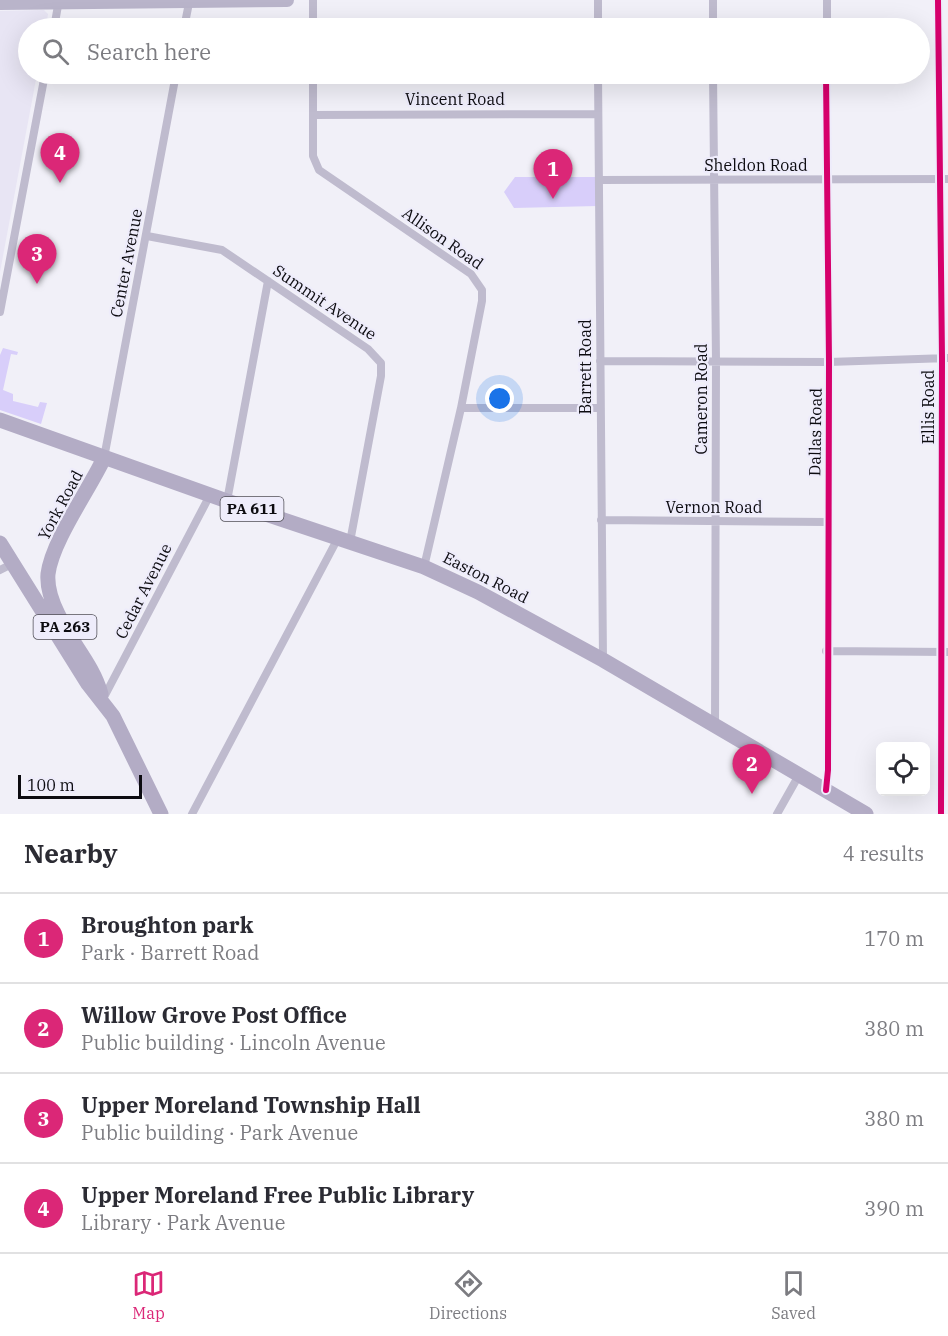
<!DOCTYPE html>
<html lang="en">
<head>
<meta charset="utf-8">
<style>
	body { margin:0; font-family:"IBM Plex Serif",serif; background:#f2f2f3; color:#2b2b33 }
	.controls { position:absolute; right:18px; bottom:18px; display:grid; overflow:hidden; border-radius:9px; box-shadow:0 6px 24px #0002 }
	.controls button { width:54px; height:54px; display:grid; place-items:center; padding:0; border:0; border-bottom:2px solid #e1e1e2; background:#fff; color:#2b2b33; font:30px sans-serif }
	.scale { position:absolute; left:18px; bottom:15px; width:124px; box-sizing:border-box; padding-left:6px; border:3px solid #0c0b10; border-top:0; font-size:16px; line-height:21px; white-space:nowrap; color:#0c0b10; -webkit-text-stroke:4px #eeecfb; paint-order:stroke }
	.you { position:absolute; left:500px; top:399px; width:21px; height:21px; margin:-15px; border:4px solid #fff; border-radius:50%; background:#1a73e8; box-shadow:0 0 0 9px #1a73e833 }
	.badge { display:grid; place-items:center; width:39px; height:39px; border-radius:50%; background:#db2777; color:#fff; font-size:20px; font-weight:700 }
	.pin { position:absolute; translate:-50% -50px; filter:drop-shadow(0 2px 3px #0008) }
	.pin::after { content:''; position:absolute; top:32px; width:21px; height:18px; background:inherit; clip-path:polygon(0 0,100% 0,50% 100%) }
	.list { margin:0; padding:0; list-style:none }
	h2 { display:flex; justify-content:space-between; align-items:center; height:78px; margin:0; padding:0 24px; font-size:26px }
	h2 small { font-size:20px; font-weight:400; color:#7c7c81 }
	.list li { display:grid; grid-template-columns:39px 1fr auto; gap:18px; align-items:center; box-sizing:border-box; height:90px; padding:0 24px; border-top:2px solid #e1e1e2 }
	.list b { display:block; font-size:22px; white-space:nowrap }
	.list p { margin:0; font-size:20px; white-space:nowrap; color:#7c7c81 }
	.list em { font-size:20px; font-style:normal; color:#7c7c81 }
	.icon { flex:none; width:33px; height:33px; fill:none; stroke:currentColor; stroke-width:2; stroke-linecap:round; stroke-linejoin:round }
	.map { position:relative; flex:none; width:948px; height:814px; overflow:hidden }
	.search { position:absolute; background:#fff; box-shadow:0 6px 24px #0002; left:18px; right:18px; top:18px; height:66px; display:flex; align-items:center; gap:15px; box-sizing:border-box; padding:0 21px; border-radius:33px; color:#7c7c81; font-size:22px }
	.sheet { height:438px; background:#fff }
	nav { display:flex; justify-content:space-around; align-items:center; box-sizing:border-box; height:84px; border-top:2px solid #e1e1e2; background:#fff; font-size:16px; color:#7c7c81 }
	nav a { display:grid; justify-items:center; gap:3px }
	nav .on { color:#db2777 }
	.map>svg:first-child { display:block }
</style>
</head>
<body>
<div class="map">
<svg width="948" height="814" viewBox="0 0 948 814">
	<rect width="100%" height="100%" fill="#f1f0f8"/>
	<path fill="#e8e5f4" d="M 44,10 L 48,14 L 46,28 L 28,28 L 28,74 L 37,74 L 0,272 L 0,11 Z"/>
	<path fill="#d8cefa" d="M 515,177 L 598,177 L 597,206 L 514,208 L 504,192 Z
		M 3,348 L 18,352 L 17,355 L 11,354 L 3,390 L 13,394 L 13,401 L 38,407 L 40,402 L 47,403 L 41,424 L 0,410 L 0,355 Z"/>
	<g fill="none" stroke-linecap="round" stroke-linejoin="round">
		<path stroke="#bfbbce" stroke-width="8" d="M 313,0 L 313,28
			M 598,0 L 598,28
			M 713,0 L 713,28
			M 938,0 L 942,358 L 941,814
			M 54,28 L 59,0
			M 184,28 L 189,3
			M 827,28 L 827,0
			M 313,74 L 313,156 L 319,170 L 471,274 L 482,290 L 482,301 L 461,408 L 424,567
			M 598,74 L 603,660
			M 713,74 L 716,361 L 715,726
			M 313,115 L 598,114
			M 599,180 L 948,179
			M 147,236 L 222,250 L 368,349 L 381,363 L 381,376 L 350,542
			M 0,312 L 45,74
			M 600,361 L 829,362 L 948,358
			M 461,408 L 600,408
			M 104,458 L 176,74
			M 227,501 L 268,281
			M 601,520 L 827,522
			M 0,570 L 14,563
			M 826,651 L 948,652
			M 103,699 L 210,495
			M 826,790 L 828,770 L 829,362 L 826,74
			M 192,814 L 338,538
			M 777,814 L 799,775"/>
		<path stroke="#b9b4ca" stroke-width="14" d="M 0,3 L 287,0"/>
		<path stroke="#b3acc5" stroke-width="15" d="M 0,420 L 227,501 L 424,567 L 478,592 L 603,660 L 866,814
			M 0,543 L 88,684 L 113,716 L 161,814
			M 101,694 C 93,664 70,642 58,614 C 52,602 47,586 48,574 C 52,541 89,490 104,458"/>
		<defs>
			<path id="cycleway" d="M 938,0 L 942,358 L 941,814
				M 826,790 L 828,770 L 829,362 L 826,74"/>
		</defs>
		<use href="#cycleway" stroke="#eeecfb" stroke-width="10"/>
		<use href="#cycleway" stroke="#d6006c" stroke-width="6"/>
	</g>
	<g text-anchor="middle" stroke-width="4.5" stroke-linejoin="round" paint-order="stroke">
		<g fill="#eeecfb" stroke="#504e56" stroke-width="1.5">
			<rect x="220.5" y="497" width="63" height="24" rx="4.5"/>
			<rect x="33.5" y="615" width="63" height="24" rx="4.5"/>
		</g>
		<g font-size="15" font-weight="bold" fill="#0c0b10">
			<text x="252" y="514">PA 611</text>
			<text x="65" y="632">PA 263</text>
		</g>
		<g font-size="16" fill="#0c0b10" stroke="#eeecfb">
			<text x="455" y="105">Vincent Road</text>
			<text x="756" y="171">Sheldon Road</text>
			<text transform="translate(443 238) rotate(35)" y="6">Allison Road</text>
			<text transform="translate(126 263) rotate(-79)" y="6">Center Avenue</text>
			<text transform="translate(325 302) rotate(34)" y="6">Summit Avenue</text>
			<text transform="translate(585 367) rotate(-90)" y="6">Barrett Road</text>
			<text transform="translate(701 399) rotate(-90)" y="6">Cameron Road</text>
			<text transform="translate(928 407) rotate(-90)" y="6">Ellis Road</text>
			<text transform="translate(815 432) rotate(-89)" y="6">Dallas Road</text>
			<text transform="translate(60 505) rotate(-62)" y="6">York Road</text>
			<text x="714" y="513">Vernon Road</text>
			<text transform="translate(486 577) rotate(27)" y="6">Easton Road</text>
			<text transform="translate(143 591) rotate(-63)" y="6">Cedar Avenue</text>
		</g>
	</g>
</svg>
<div class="controls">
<button><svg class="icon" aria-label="locate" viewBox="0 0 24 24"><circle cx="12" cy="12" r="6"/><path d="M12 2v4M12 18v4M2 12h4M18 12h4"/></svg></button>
</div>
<div class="scale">100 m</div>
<div class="you"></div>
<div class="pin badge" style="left:553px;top:199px">1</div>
<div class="pin badge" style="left:752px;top:794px">2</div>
<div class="pin badge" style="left:37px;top:284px">3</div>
<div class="pin badge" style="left:60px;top:183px">4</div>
<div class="search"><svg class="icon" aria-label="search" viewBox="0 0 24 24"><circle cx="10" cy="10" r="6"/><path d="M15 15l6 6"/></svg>Search here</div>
</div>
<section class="sheet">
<h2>Nearby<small>4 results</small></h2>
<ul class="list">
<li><span class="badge">1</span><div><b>Broughton park</b><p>Park · Barrett Road</p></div><em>170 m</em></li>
<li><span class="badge">2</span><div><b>Willow Grove Post Office</b><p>Public building · Lincoln Avenue</p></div><em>380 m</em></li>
<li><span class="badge">3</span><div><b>Upper Moreland Township Hall</b><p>Public building · Park Avenue</p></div><em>380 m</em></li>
<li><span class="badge">4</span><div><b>Upper Moreland Free Public Library</b><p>Library · Park Avenue</p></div><em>390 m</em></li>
</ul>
</section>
<nav>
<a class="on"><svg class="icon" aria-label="map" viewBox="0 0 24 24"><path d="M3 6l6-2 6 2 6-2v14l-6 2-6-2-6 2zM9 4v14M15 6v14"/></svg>Map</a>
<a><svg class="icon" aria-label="directions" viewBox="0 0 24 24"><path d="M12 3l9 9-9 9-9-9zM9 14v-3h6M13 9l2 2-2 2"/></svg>Directions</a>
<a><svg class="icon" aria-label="saved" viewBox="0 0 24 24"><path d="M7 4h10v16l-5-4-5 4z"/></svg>Saved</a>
</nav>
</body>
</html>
